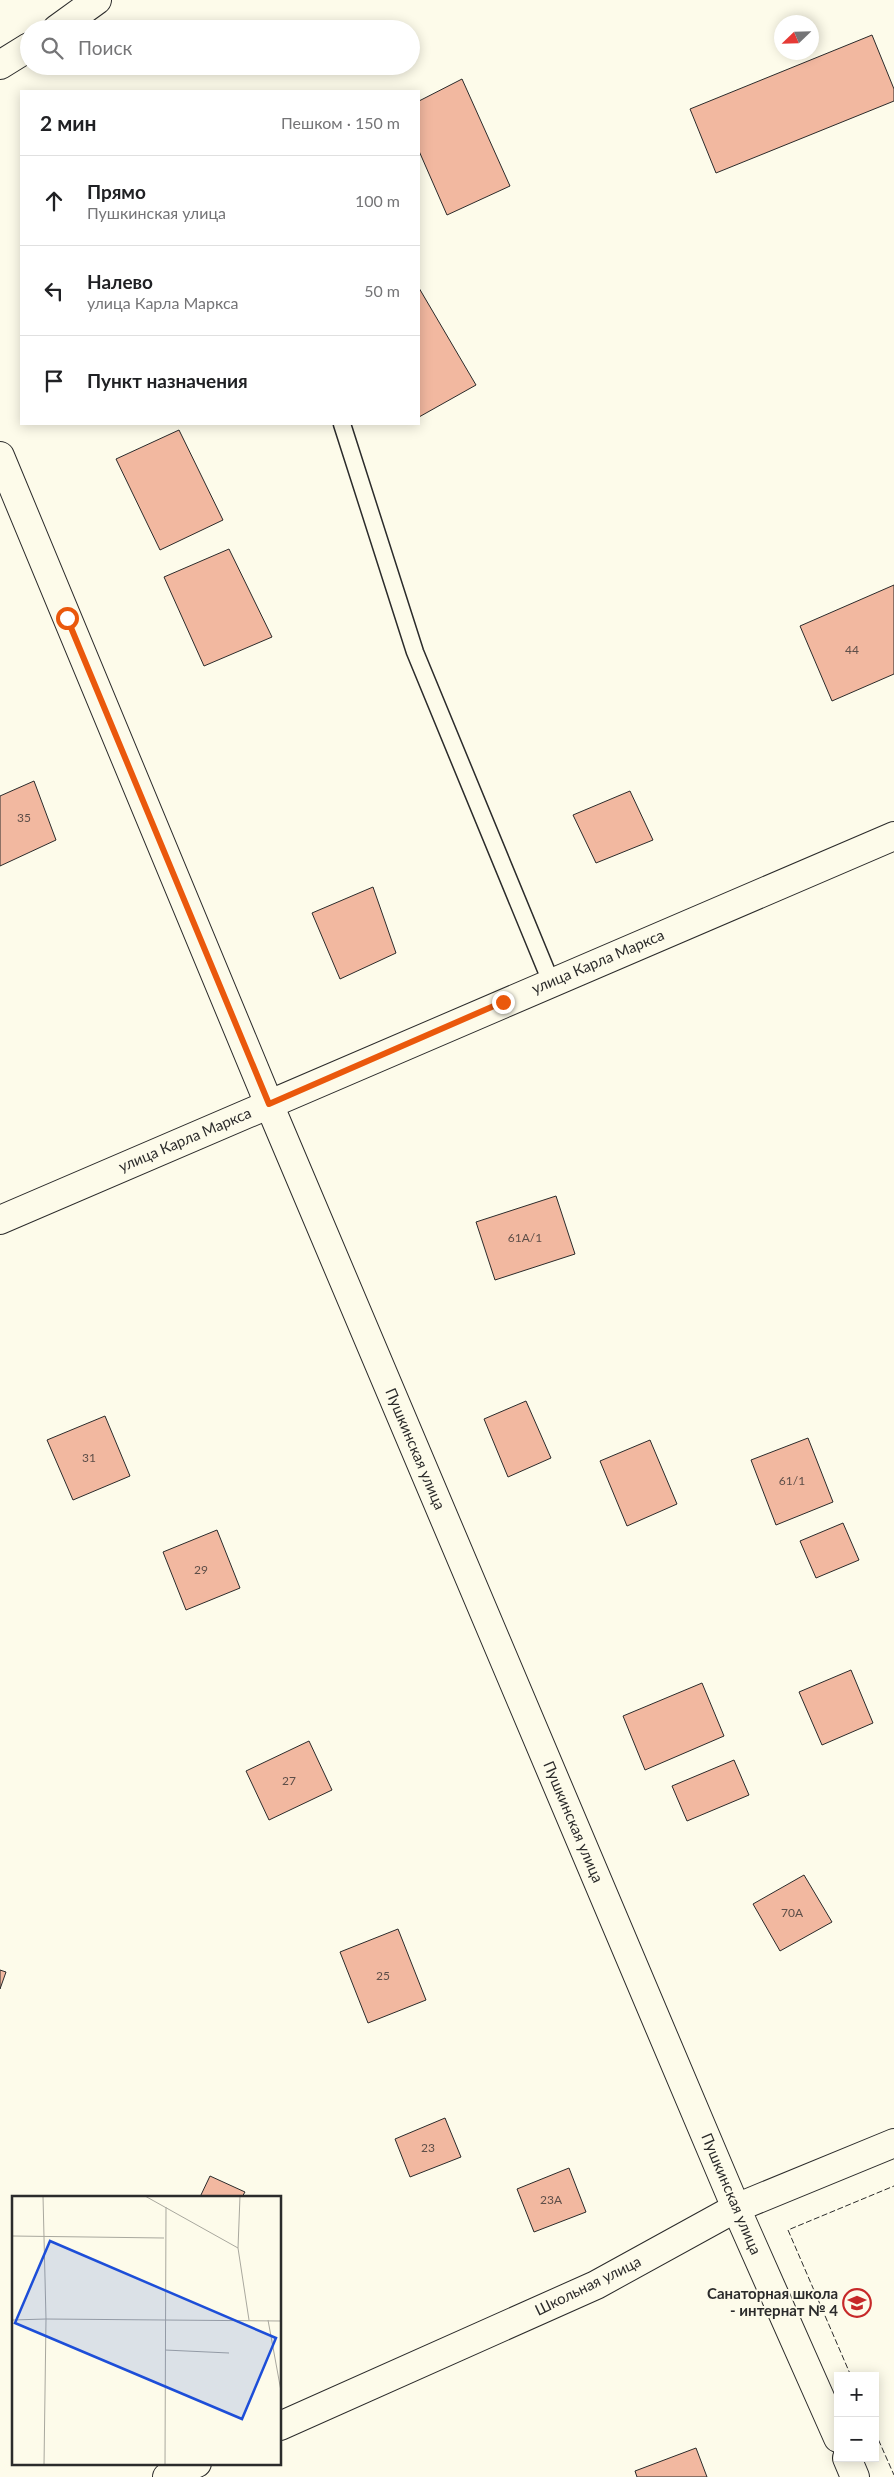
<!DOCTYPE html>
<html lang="ru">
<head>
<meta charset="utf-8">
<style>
	body { margin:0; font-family:Lato,sans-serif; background:#f6f6f6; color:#202124 }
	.controls { position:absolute; right:15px; bottom:15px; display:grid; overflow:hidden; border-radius:0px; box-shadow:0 2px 12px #0003 }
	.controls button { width:45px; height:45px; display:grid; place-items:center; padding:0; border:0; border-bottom:1px solid #e0e0e0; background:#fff; color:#202124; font:25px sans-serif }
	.compass { position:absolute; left:774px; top:15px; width:45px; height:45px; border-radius:50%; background:#fff; box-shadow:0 2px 12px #0003; rotate:247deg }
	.stop { position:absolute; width:15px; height:15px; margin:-11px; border:4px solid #ea580c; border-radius:50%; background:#fff }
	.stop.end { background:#ea580c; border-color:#fff; box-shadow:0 1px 5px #0008 }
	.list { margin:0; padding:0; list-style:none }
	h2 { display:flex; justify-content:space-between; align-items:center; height:65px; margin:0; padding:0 20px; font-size:21px }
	h2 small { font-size:16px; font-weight:400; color:#757577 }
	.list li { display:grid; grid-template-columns:32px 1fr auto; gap:15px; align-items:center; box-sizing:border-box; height:90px; padding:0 20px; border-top:1px solid #e0e0e0 }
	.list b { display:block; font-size:19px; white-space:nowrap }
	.list p { margin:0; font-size:16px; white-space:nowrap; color:#757577 }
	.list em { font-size:16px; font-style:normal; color:#757577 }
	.icon { flex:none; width:28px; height:28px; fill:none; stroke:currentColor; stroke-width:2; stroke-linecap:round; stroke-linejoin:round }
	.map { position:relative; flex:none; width:894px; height:2477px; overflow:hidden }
	.search { position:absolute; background:#fff; box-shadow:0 2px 12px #0003; left:20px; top:20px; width:400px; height:55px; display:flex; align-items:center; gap:12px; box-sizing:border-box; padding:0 18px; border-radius:28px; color:#757577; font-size:19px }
	.panel { position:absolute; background:#fff; box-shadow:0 2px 12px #0003; left:20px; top:90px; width:400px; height:335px; border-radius:0px }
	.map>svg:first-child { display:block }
</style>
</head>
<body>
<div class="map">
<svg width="894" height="2477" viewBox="0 0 894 2477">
	<rect width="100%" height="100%" fill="#fdfbea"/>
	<path fill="#f2b8a0" stroke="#2b2b2b" d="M 872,35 L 894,89 L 894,101 L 716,173 L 690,109 Z
		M 462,79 L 510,186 L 447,215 L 419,151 L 419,101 Z
		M 419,288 L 476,385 L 419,417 Z
		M 179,430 L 223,520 L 160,550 L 116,459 Z
		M 229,549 L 272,637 L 204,666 L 164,577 Z
		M 894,585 L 894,674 L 832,701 L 800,626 Z
		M 34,781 L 56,840 L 0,866 L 0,796 Z
		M 630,791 L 653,840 L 596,863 L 573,815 Z
		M 373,887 L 396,953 L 340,979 L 312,913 Z
		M 556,1196 L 575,1254 L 495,1280 L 476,1222 Z
		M 526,1401 L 551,1458 L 508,1477 L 484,1419 Z
		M 105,1416 L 130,1476 L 73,1500 L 47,1440 Z
		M 808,1438 L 833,1502 L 776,1525 L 751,1460 Z
		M 650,1440 L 677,1504 L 627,1526 L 600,1461 Z
		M 843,1523 L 859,1560 L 816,1578 L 800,1541 Z
		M 217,1530 L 240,1588 L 186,1610 L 163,1552 Z
		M 851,1670 L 873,1723 L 822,1745 L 799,1692 Z
		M 702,1683 L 724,1736 L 645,1770 L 623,1716 Z
		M 309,1741 L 332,1790 L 269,1820 L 246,1771 Z
		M 734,1760 L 749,1795 L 687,1821 L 672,1786 Z
		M 804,1875 L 832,1922 L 780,1951 L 753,1904 Z
		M 398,1929 L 426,2000 L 368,2023 L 340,1952 Z
		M 0,1970 L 6,1972 L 0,1989 Z
		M 445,2118 L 461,2157 L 410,2177 L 395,2139 Z
		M 569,2168 L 586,2212 L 534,2232 L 517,2189 Z
		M 210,2176 L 245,2192 L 242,2197 L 200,2197 Z
		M 696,2448 L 707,2477 L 637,2477 L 635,2471 Z"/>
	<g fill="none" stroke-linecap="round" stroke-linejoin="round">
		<defs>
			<path id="service" d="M 342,424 L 415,652 L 551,982"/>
			<path id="minor" d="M 57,29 L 97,0
				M 0,65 L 29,47
				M 0,1220 L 894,836
				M 280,2426 L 596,2285 L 736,2208
				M 167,2477 L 197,2463"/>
			<path id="tertiary" d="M 0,456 L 269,1104 L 736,2208"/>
			<path id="secondary" d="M 838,2438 L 736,2208 L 894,2143
				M 847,2458 L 855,2477"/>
		</defs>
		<use href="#service" stroke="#2b2b2b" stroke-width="19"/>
		<use href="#minor" stroke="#2b2b2b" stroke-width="30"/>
		<use href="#tertiary" stroke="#2b2b2b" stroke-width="30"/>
		<use href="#secondary" stroke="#2b2b2b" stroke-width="30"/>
		<use href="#service" stroke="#fdfbea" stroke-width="16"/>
		<use href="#minor" stroke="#fdfbea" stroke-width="28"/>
		<use href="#tertiary" stroke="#fdfbea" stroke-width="28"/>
		<use href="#secondary" stroke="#fdfbea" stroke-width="28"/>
		<path stroke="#2b2b2b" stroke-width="1" stroke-dasharray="6 2.5" stroke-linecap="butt" d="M 851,2376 L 788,2230 L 894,2186
			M 875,2432 L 894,2475"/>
	</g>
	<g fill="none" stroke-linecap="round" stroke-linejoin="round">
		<path stroke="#ea580c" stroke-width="6" d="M 67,618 L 269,1104 L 503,1002"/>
	</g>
	<defs>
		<symbol id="school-ring" viewBox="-11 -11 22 22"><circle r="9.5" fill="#fdfbea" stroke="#c62828" stroke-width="1.5"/><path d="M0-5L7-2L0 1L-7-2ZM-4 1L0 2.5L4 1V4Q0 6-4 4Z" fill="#c62828"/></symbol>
	</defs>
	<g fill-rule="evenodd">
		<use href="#school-ring" x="841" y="2287" width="32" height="32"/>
	</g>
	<g text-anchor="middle" stroke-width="4" stroke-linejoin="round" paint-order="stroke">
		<g font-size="12" fill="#5d4e48">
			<text x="852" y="654">44</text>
			<text x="24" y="822">35</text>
			<text x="525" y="1242">61А/1</text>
			<text x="89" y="1462">31</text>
			<text x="792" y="1485">61/1</text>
			<text x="201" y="1574">29</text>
			<text x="289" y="1785">27</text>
			<text x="792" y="1917">70А</text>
			<text x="383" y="1980">25</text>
			<text x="428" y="2152">23</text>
			<text x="551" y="2204">23А</text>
		</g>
		<g font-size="15" fill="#2b2b2b" stroke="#fdfbea">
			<text transform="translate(598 962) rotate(-23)" y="5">улица Карла Маркса</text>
			<text transform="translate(185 1140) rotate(-23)" y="5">улица Карла Маркса</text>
			<text transform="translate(415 1449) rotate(67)" y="5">Пушкинская улица</text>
			<text transform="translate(573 1822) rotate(67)" y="5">Пушкинская улица</text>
			<text transform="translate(731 2194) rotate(67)" y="5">Пушкинская улица</text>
			<text transform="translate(588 2286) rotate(-26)" y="5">Школьная улица</text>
		</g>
		<g font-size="15" font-weight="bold" fill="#2b2b2b" stroke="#fdfbea" text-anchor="end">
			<text x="838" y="2299">Санаторная школа<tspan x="838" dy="17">- интернат № 4</tspan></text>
		</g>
	</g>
	<g transform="translate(12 2196)">
		<rect width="269" height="269" fill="#fdfbea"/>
		<path fill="none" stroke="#a9a89e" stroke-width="1" d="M 31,0 L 34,123 L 269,125M 133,0 L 226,52M 228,0 L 226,52 L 237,124M 0,40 L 152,42M 0,124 L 34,123 L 32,269M 256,124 L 269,195M 153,154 L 217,157M 153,269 L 154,11"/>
		<path fill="#1d4ed8" fill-opacity="0.15" stroke="#1d4ed8" stroke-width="2.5" d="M 38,45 L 264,142 L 230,223 L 3,127 Z"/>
		<rect width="269" height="269" fill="none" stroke="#2b2b2b" stroke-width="2.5"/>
	</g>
</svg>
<div class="controls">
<button>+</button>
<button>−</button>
</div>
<svg class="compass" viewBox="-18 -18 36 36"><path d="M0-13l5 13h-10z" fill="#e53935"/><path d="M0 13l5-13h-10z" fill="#757577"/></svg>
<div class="stop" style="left:67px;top:618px"></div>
<div class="stop end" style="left:503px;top:1002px"></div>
<div class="search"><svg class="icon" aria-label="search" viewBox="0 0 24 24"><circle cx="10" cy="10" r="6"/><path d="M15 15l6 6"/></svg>Поиск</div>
<section class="panel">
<h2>2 мин<small>Пешком · 150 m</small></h2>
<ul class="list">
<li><svg class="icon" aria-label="ahead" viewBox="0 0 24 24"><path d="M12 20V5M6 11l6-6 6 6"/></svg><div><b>Прямо</b><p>Пушкинская улица</p></div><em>100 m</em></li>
<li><svg class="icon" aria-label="left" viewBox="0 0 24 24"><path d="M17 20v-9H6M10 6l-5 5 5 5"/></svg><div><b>Налево</b><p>улица Карла Маркса</p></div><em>50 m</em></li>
<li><svg class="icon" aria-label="arrive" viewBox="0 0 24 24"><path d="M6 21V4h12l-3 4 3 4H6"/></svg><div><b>Пункт назначения</b></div></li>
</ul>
</section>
</div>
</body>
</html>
